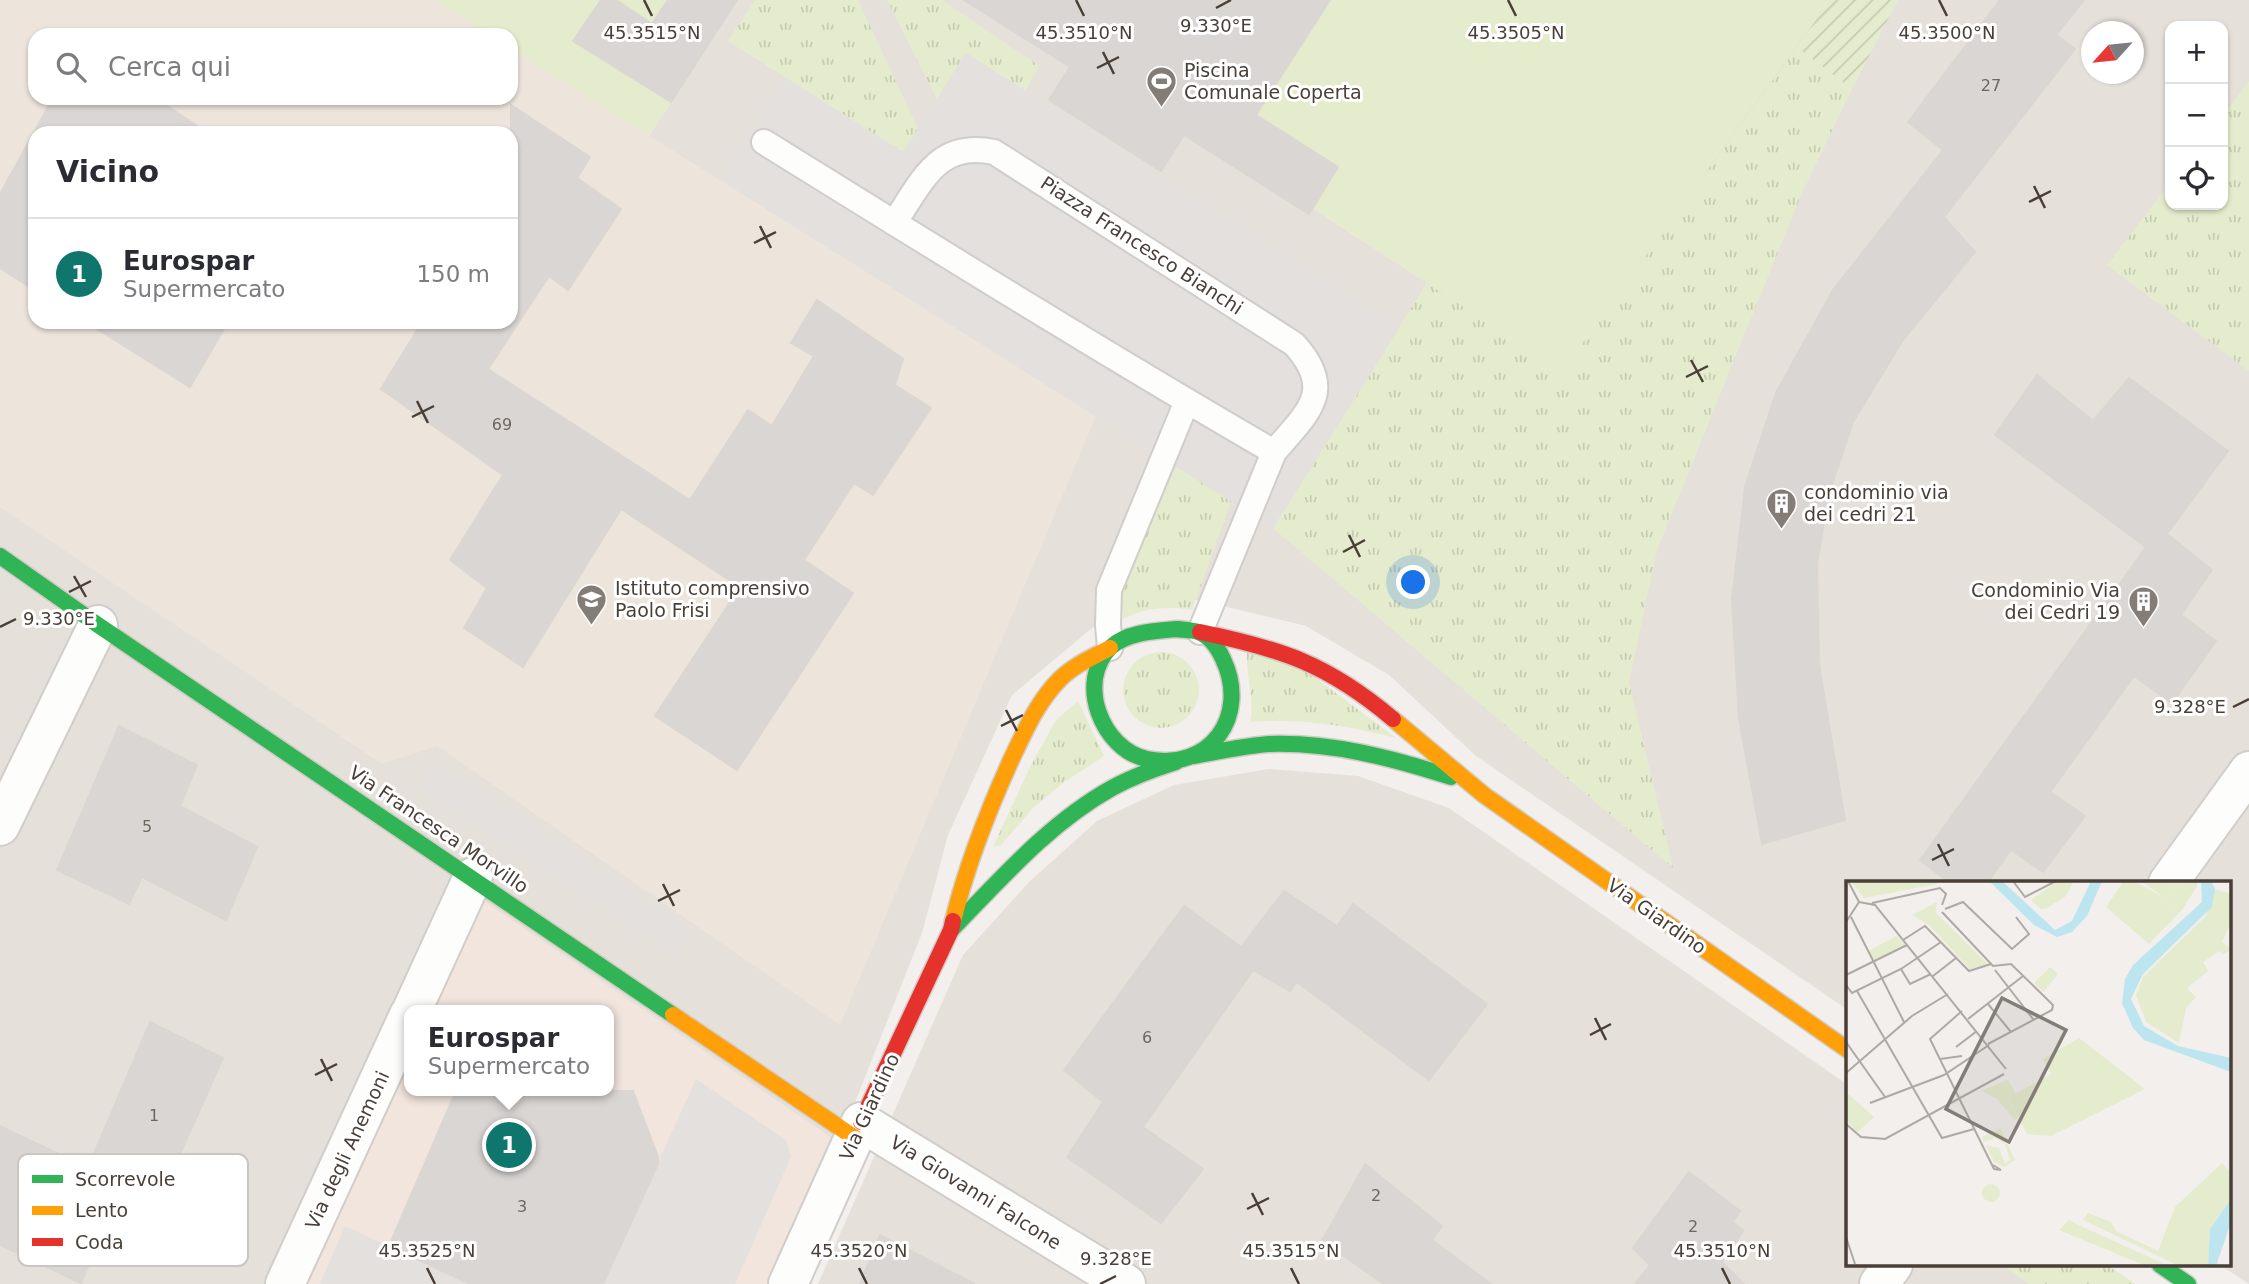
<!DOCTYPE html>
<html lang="it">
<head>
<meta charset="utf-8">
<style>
	body { margin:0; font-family:"DejaVu Sans",sans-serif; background:#f2f2f3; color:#2b2b33 }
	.controls { position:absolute; right:21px; top:21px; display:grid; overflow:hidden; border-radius:14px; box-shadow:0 2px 5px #0004 }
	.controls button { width:63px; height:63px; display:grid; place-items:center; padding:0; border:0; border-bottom:2px solid #e1e1e2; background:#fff; color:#2b2b33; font:35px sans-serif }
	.compass { position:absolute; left:2081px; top:21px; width:63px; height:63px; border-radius:50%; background:#fff; box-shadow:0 2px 5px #0004; rotate:243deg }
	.you { position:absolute; left:1414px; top:583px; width:24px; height:24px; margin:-18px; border:5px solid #fff; border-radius:50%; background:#1a73e8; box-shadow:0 0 0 10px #1a73e833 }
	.badge { display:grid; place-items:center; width:46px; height:46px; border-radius:50%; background:#0f766e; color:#fff; font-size:23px; font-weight:700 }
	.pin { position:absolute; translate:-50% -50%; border:4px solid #fff; box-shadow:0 2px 7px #0006 }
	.popup { position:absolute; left:404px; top:1005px; width:210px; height:91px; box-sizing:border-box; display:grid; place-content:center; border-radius:14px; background:#fff; filter:drop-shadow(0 2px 5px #0005); font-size:23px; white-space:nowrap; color:#7c7c81 }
	.popup b { font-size:26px; color:#2b2b33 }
	.popup::after { content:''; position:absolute; left:50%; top:100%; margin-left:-14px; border:14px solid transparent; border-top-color:#fff }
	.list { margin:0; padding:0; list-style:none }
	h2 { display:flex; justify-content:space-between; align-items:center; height:91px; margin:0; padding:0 28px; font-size:30px }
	h2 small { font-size:23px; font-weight:400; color:#7c7c81 }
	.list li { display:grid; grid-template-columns:46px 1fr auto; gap:21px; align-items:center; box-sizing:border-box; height:112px; padding:0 28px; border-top:2px solid #e1e1e2 }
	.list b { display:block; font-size:26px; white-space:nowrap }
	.list p { margin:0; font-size:23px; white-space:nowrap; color:#7c7c81 }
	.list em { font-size:23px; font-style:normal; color:#7c7c81 }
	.icon { flex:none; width:38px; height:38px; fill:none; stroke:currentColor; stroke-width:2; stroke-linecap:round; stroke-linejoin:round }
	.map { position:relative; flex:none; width:2249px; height:1284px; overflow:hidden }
	.search { position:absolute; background:#fff; box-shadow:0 2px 5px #0004; left:28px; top:28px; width:490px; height:77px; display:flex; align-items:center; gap:18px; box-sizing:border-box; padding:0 24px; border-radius:21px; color:#7c7c81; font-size:26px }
	.panel { position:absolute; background:#fff; box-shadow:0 2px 5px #0004; left:28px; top:126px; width:490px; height:203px; border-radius:21px }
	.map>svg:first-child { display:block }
</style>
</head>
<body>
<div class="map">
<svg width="2249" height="1284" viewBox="0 0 2249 1284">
	<defs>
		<pattern id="grass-tufts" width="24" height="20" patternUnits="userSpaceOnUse" patternTransform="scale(1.75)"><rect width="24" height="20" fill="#e5eccd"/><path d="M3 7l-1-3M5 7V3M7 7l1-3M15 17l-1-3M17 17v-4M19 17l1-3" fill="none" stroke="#c6cbb1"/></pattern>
		<pattern id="garden-furrows" width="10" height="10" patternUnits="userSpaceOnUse" patternTransform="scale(1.75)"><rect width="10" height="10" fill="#e5eccd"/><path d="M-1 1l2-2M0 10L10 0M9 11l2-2" fill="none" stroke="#c6cbb1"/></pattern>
	</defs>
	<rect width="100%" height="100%" fill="#f2efed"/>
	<path fill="#e6e0da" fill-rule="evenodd" d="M 0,0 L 435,0 L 490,35 L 35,35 L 35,98 L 511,98 L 511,49 L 649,136 L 737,0 L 994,0 L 1562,371 L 1828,0 L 2249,0 L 2249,1284 L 2220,1265 L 2230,1265 L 2230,883 L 1848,883 L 1848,1010 L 1476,756 L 1389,675 L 1306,626 L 1198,600 L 1141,596 L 1092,628 L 1012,695 L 948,835 L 922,933 L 839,1143 L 478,898 L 299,1284 L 0,1284 ZM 2170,26 L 2223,26 L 2223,205 L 2170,205 ZM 2092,32 L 2134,32 L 2134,74 L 2092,74 ZM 35,133 L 511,133 L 511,322 L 35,322 Z
		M 1269,769 L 1358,776 L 1449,808 L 1848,1085 L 1848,1265 L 2107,1265 L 2135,1284 L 818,1284 L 963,955 L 1030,881 L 1097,821 L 1174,785 Z"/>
	<path fill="#f1e5dd" d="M 478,897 L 839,1143 L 774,1284 L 299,1284 L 409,1046 L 409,1091 L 609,1091 L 609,1010 L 426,1010 Z"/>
	<path fill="#ede4dc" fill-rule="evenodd" d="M 0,0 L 435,0 L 490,35 L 35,35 L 35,98 L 511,98 L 511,49 L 1096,416 L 840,1025 L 437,746 L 382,764 L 0,507 ZM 35,133 L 511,133 L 511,322 L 35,322 Z"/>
	<path fill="url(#grass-tufts)" d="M 755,0 L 858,0 L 918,129 L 903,152 L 728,41 Z
		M 887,0 L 942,0 L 1039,66 L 1025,91 L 966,53 L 937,99 Z
		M 1797,47 L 1852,89 L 1801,195 L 1657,550 L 1629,682 L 1673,868 L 1273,528 L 1427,283 L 1562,371 Z
		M 2249,81 L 2249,371 L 2107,265 L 2170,183 L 2170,205 L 2223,205 L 2223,115 Z
		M 1179,460 L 1237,485 L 1192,610 C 1168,606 1145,608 1123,619 L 1121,598 L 1125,580 Z
		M1123 690a38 38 0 1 1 76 0a38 38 0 1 1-76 0Z
		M 1247,653 L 1297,664 L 1396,738 C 1344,725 1304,718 1250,722 C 1255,698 1246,677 1247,653 Z
		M 1078,701 L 1104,756 L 1063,783 L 1033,808 L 1001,845 L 993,847 L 1031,765 L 1056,720 Z
		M 2002,1265 L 2107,1265 L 2135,1284 L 2029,1284 Z"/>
	<path fill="url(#garden-furrows)" d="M 1830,0 L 1898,0 L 1852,89 L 1797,47 Z"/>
	<path fill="#e5eccd" d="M 435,0 L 737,0 L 649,136 L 511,49 L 511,35 L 490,35 Z
		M 994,0 L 1830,0 L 1562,371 Z"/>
	<path fill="#e4e0de" d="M 966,53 L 1400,327 L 1273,528 L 721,180 L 785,78 L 903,152 Z
		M 435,762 L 690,930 L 674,955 L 419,788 Z
		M 696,1079 L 786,1140 L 791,1157 L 735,1284 L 603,1284 Z
		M 345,1226 L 470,1284 L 320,1284 Z"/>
	<path fill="#dad6d3" stroke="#dbd6d2" stroke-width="2" d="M 601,0 L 616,0 L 652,24 L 668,0 L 737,0 L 671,102 L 573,41 Z
		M 964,0 L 1330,0 L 1256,115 L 1338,167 L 1309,214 L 1184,135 L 1161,171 L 1049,100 L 1070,67 Z
		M 2000,0 L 2084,0 L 2056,35 L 2075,49 L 1944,217 L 1975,252 L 1903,340 L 1853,422 L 1828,496 L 1817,565 L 1819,665 L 1845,820 L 1762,844 L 1739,719 L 1732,600 L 1745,487 L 1776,393 L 1833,290 L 1943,150 L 1908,122 Z
		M 53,98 L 155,98 L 208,133 L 35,133 L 35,290 L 0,268 L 0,194 Z
		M 511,105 L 590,157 L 577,178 L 621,209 L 568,290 L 549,276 L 488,369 L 690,500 L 748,410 L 772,426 L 814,356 L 791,343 L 817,300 L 903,359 L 895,385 L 931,408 L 873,495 L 854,483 L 804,560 L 853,593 L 737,770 L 655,716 L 740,587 L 621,509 L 523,667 L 464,628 L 487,588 L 450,560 L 503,475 L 381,389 L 422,322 L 511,322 Z
		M 86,322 L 228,322 L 190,387 Z
		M 2037,375 L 2093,421 L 2129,378 L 2228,451 L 2167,534 L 2212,570 L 2181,615 L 2216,641 L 2172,703 L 2134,676 L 2050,792 L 2085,816 L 2043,872 L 2011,850 L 1987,883 L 1950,883 L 1920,860 L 2146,547 L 1995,435 Z
		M 119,726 L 197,765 L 180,806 L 257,847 L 226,920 L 142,877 L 129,904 L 57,870 Z
		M 1284,891 L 1337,926 L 1353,904 L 1487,1004 L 1429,1080 L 1297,982 L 1290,991 L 1253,970 L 1143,1127 L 1203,1169 L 1161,1223 L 1067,1157 L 1103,1102 L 1064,1070 L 1184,906 L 1241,947 Z
		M 150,1022 L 223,1058 L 157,1206 L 122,1189 L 81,1283 L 0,1245 L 0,1126 L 88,1168 Z
		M 456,1091 L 633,1091 L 658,1157 L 658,1164 L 603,1284 L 470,1284 L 389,1246 Z
		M 1365,1164 L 1442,1226 L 1432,1240 L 1491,1284 L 1384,1284 L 1322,1241 Z
		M 1689,1172 L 1740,1211 L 1733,1222 L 1743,1231 L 1722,1262 L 1744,1284 L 1635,1284 L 1650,1265 L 1633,1248 Z
		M 880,1235 L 975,1284 L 860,1284 Z"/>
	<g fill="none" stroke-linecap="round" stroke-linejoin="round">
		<defs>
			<path id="lane" d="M 764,142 C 933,247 1102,352 1274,452 C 1307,413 1337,391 1294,344 L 994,152 C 937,140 922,182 894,223
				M 1200,632 L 1274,452
				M 1110,648 L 1108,625 L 1109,590 L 1187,401"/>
			<path id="street" d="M 0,826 L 98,625
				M 2168,883 L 2249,771
				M 412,1010 L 473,877
				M 285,1284 L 409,1015
				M 788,1284 L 861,1122 L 1126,1284
				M 1879,1284 L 1893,1265"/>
			<path id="fast" d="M 0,556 L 98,625 L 673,1015
				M 1177,629 C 1184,630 1192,630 1198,632 C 1210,636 1218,648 1223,659 C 1250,716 1210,772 1147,759 C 1102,750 1075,681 1111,647 C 1127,632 1156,631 1177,629 Z
				M 1194,756 C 1219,751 1244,746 1269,744 C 1332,742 1392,758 1451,777
				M 951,930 C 1000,880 1049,823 1112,788 C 1132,777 1154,769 1176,762
				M 2160,1265 L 2188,1284"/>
			<path id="slow" d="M 1393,719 L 1484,795 L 1848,1050
				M 953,921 C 967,864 987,813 1011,760 C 1025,731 1037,702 1060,679 C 1074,665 1093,657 1110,648
				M 673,1015 L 855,1138"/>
			<path id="jam" d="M 1200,632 C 1282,649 1328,664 1393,719
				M 861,1122 L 951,930 L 953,921"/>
		</defs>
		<use href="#lane" stroke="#d0cdca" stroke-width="28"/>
		<use href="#street" stroke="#d0cdca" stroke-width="42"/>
		<use href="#fast" stroke="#d3ccc5" stroke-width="19"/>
		<use href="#slow" stroke="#d3ccc5" stroke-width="19"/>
		<use href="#jam" stroke="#d3ccc5" stroke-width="19"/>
		<use href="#lane" stroke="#fdfdfc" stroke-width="24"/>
		<use href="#street" stroke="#fdfdfc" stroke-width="38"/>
		<use href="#fast" stroke="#30b455" stroke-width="16"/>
		<use href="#slow" stroke="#ff9f0a" stroke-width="16"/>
		<use href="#jam" stroke="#e5322d" stroke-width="16"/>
	</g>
	<path fill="none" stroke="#493f37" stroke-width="2.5" d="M 644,0 L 652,16M 1076,0 L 1084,16M 1508,0 L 1516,16M 1939,0 L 1947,16M 1216,8 L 1231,0M 1103,52 L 1114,74M 1097,68 L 1119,57M 2034,186 L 2045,208M 2029,202 L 2051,191M 760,226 L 771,248M 754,243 L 776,232M 1691,360 L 1703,382M 1686,377 L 1708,366M 417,401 L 428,423M 412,417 L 434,406M 1349,535 L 1360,557M 1343,552 L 1365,540M 74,576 L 86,597M 69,592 L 91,581M 0,627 L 16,619M 2233,707 L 2249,699M 1006,710 L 1017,731M 1001,726 L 1023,715M 1938,844 L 1949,866M 1932,860 L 1954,849M 663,884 L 674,906M 658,901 L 680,890M 1595,1018 L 1606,1040M 1590,1035 L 1611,1024M 321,1059 L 332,1081M 315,1075 L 337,1064M 1252,1193 L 1263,1215M 1247,1209 L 1269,1198M 427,1268 L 435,1284M 859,1268 L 867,1284M 1291,1268 L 1299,1284M 1722,1268 L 1730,1284M 1100,1284 L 1116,1276"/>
	<defs>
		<symbol id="stadium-pin" viewBox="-11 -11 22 30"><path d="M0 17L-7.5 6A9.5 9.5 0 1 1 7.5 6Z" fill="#847d77" stroke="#fff"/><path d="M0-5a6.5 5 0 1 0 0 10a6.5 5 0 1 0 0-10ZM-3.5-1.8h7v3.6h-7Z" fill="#fff"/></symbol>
		<symbol id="building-pin" viewBox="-11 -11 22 30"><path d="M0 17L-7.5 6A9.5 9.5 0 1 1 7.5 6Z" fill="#847d77" stroke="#fff"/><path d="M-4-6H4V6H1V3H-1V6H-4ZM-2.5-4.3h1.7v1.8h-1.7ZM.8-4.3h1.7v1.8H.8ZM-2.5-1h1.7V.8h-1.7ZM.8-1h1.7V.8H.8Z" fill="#fff"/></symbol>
		<symbol id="school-pin" viewBox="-11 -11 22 30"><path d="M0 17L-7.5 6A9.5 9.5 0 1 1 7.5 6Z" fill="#847d77" stroke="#fff"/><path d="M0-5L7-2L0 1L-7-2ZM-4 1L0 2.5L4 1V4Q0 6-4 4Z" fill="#fff"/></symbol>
	</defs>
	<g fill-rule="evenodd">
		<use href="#stadium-pin" x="1144" y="64" width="35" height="47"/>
		<use href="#building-pin" x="1764" y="486" width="35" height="47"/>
		<use href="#school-pin" x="574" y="582" width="35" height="47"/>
		<use href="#building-pin" x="2126" y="584" width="35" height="47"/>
	</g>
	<g text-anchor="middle" stroke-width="6" stroke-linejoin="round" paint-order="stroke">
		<g font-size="16" fill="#6f6660">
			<text x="1991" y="91">27</text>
			<text x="502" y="430">69</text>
			<text x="147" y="832">5</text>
			<text x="1147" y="1043">6</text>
			<text x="154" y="1121">1</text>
			<text x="1376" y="1201">2</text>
			<text x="522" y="1212">3</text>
			<text x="1693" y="1232">2</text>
		</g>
		<g font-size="19" fill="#493f37" stroke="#fff" text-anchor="start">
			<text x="1184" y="77">Piscina<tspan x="1184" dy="22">Comunale Coperta</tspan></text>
			<text x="1804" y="499">condominio via<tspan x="1804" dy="22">dei cedri 21</tspan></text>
			<text x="615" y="595">Istituto comprensivo<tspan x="615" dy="22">Paolo Frisi</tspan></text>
			<text x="2120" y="597" text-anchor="end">Condominio Via<tspan x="2120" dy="22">dei Cedri 19</tspan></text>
		</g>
		<g font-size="19" fill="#493f37" stroke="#fff">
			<text transform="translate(1142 245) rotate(33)" y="7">Piazza Francesco Bianchi</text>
			<text transform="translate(439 829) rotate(34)" y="7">Via Francesca Morvillo</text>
			<text transform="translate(1657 916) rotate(35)" y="7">Via Giardino</text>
			<text transform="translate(869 1107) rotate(-65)" y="7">Via Giardino</text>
			<text transform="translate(347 1150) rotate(-65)" y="7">Via degli Anemoni</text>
			<text transform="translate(976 1192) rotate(32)" y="7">Via Giovanni Falcone</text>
		</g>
	</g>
	<g transform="translate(1846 881)">
		<rect width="385" height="385" fill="#f2efed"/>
		<path d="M 5,0 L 90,0 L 91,3 L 18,17 ZM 212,0 L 228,0 L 220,15 L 201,27 L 195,28 L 185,19 ZM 288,0 L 319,17 L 332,0 L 338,0 L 322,20 L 336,29 L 333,32 ZM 91,21 L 90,32 L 142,83 L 124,88 L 83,44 L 66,34 ZM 51,55 L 60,65 L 27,81 L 22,70 ZM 204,86 L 212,93 L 197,111 L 188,102 ZM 162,199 L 170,213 L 162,218 L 172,237 L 169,239 L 151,218 L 135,210 ZM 154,247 L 169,279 L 158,286 L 148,281 L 140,264 L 153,267 L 159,283 L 164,279 L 159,263 L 149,257 L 138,261 L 136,256 ZM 376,282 L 385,292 L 385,318 L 364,348 L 362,385 L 333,385 L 237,339 L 242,332 L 265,341 L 270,350 L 312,370 L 329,326 ZM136 312a9 9 0 1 1 18 0a9 9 0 1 1-18 0ZM 223,339 L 239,347 L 323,385 L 300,385 L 213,349 Z" fill="#e5eccd"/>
		<path d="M 278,0 L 288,0 L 333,32 L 303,63 L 260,26 ZM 295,0 L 332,0 L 319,17 ZM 338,0 L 351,0 L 351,5 L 336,29 L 322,20 ZM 369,8 L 385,13 L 385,42 L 376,61 L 385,68 L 378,73 L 373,70 L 357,81 L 362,90 L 341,107 L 350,116 L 340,127 L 333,162 L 300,141 L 290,114 L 297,96 L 360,35 Z" fill="#e5eccd"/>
		<path d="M 0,211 L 28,236 L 11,252 L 0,238 Z" fill="#e5eccd"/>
		<path d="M 233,157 L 299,208 L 205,255 L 181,253 L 162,217 L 205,193 L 197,178 Z" fill="#e5eccd"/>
		<path d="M 143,0 L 156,0 L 209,49 L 226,40 L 245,0 L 256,0 L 241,35 L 226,51 L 211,56 L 188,44 ZM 355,0 L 365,0 L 369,8 L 366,26 L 297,93 L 285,118 L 298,145 L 332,165 L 385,177 L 385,191 L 298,159 L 287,147 L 276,122 L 279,98 L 287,84 L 356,21 ZM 385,318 L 385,341 L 370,385 L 362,385 L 364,348 Z" fill="#bde5f0"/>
		<path fill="none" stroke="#aea9a4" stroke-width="2" d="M 2,0 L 13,21M 167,0 L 179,16 L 210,0M 13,21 L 29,24 L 160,188M 26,22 L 94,7 L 100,13 L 96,24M 99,28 L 117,21 L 166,68 L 183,53 L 170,36M 96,31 L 147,85 L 165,83 L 207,124 L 206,129 L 142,163M 5,36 L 58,141M 0,41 L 13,21M 57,59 L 79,45 L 123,90 L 145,83M 55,88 L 64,103 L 85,93M 149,89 L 187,138M 0,94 L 61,64M 87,95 L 110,77M 0,104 L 6,112 L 55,88 L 95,61M 11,110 L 96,257 L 128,248M 142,123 L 165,151M 116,130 L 84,158 L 148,288 L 155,289 L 147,284M 122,138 L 177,95M 0,161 L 39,216M 110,166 L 131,150M 94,178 L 116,175M 0,192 L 66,135 L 102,113M 24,222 L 98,194 L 143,164M 0,243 L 15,256 L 39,258 L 158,193M 0,356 L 9,383"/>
		<path fill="#847d77" fill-opacity="0.15" stroke="#847d77" stroke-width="3.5" d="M 156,117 L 220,149 L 163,261 L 100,228 Z"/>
		<rect width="385" height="385" fill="none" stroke="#493f37" stroke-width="3.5"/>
	</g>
	<rect x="18" y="1154" width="230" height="112" rx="10" fill="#fff" stroke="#c8c5c3" stroke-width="2"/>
	<rect x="32" y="1175" width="31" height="8" fill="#30b455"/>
	<rect x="32" y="1206" width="31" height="9" fill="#ff9f0a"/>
	<rect x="32" y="1238" width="31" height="8" fill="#e5322d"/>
	<g font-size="19" fill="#493f37">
		<text x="75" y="1186">Scorrevole</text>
		<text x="75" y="1217">Lento</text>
		<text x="75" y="1249">Coda</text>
	</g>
	<g font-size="18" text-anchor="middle" fill="#493f37" stroke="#fff" stroke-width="6" stroke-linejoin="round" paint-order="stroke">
		<text x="1216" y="32">9.330°E</text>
		<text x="652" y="39">45.3515°N</text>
		<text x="1084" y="39">45.3510°N</text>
		<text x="1516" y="39">45.3505°N</text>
		<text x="1947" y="39">45.3500°N</text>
		<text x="59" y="625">9.330°E</text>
		<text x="2190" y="713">9.328°E</text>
		<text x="427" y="1257">45.3525°N</text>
		<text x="859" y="1257">45.3520°N</text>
		<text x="1291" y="1257">45.3515°N</text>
		<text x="1722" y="1257">45.3510°N</text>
		<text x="1116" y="1265">9.328°E</text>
	</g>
</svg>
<div class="controls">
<button>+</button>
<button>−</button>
<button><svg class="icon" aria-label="locate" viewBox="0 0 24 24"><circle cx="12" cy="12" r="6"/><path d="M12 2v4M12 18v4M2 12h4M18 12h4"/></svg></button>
</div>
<svg class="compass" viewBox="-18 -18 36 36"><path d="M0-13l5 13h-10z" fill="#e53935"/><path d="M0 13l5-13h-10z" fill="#7c7c81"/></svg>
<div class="you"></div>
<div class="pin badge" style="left:509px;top:1145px">1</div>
<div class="popup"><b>Eurospar</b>Supermercato</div>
<div class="search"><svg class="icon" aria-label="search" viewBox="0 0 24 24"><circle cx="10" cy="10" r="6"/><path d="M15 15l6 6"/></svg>Cerca qui</div>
<section class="panel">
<h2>Vicino<small></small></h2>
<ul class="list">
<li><span class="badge">1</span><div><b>Eurospar</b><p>Supermercato</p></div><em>150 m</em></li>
</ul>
</section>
</div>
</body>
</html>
